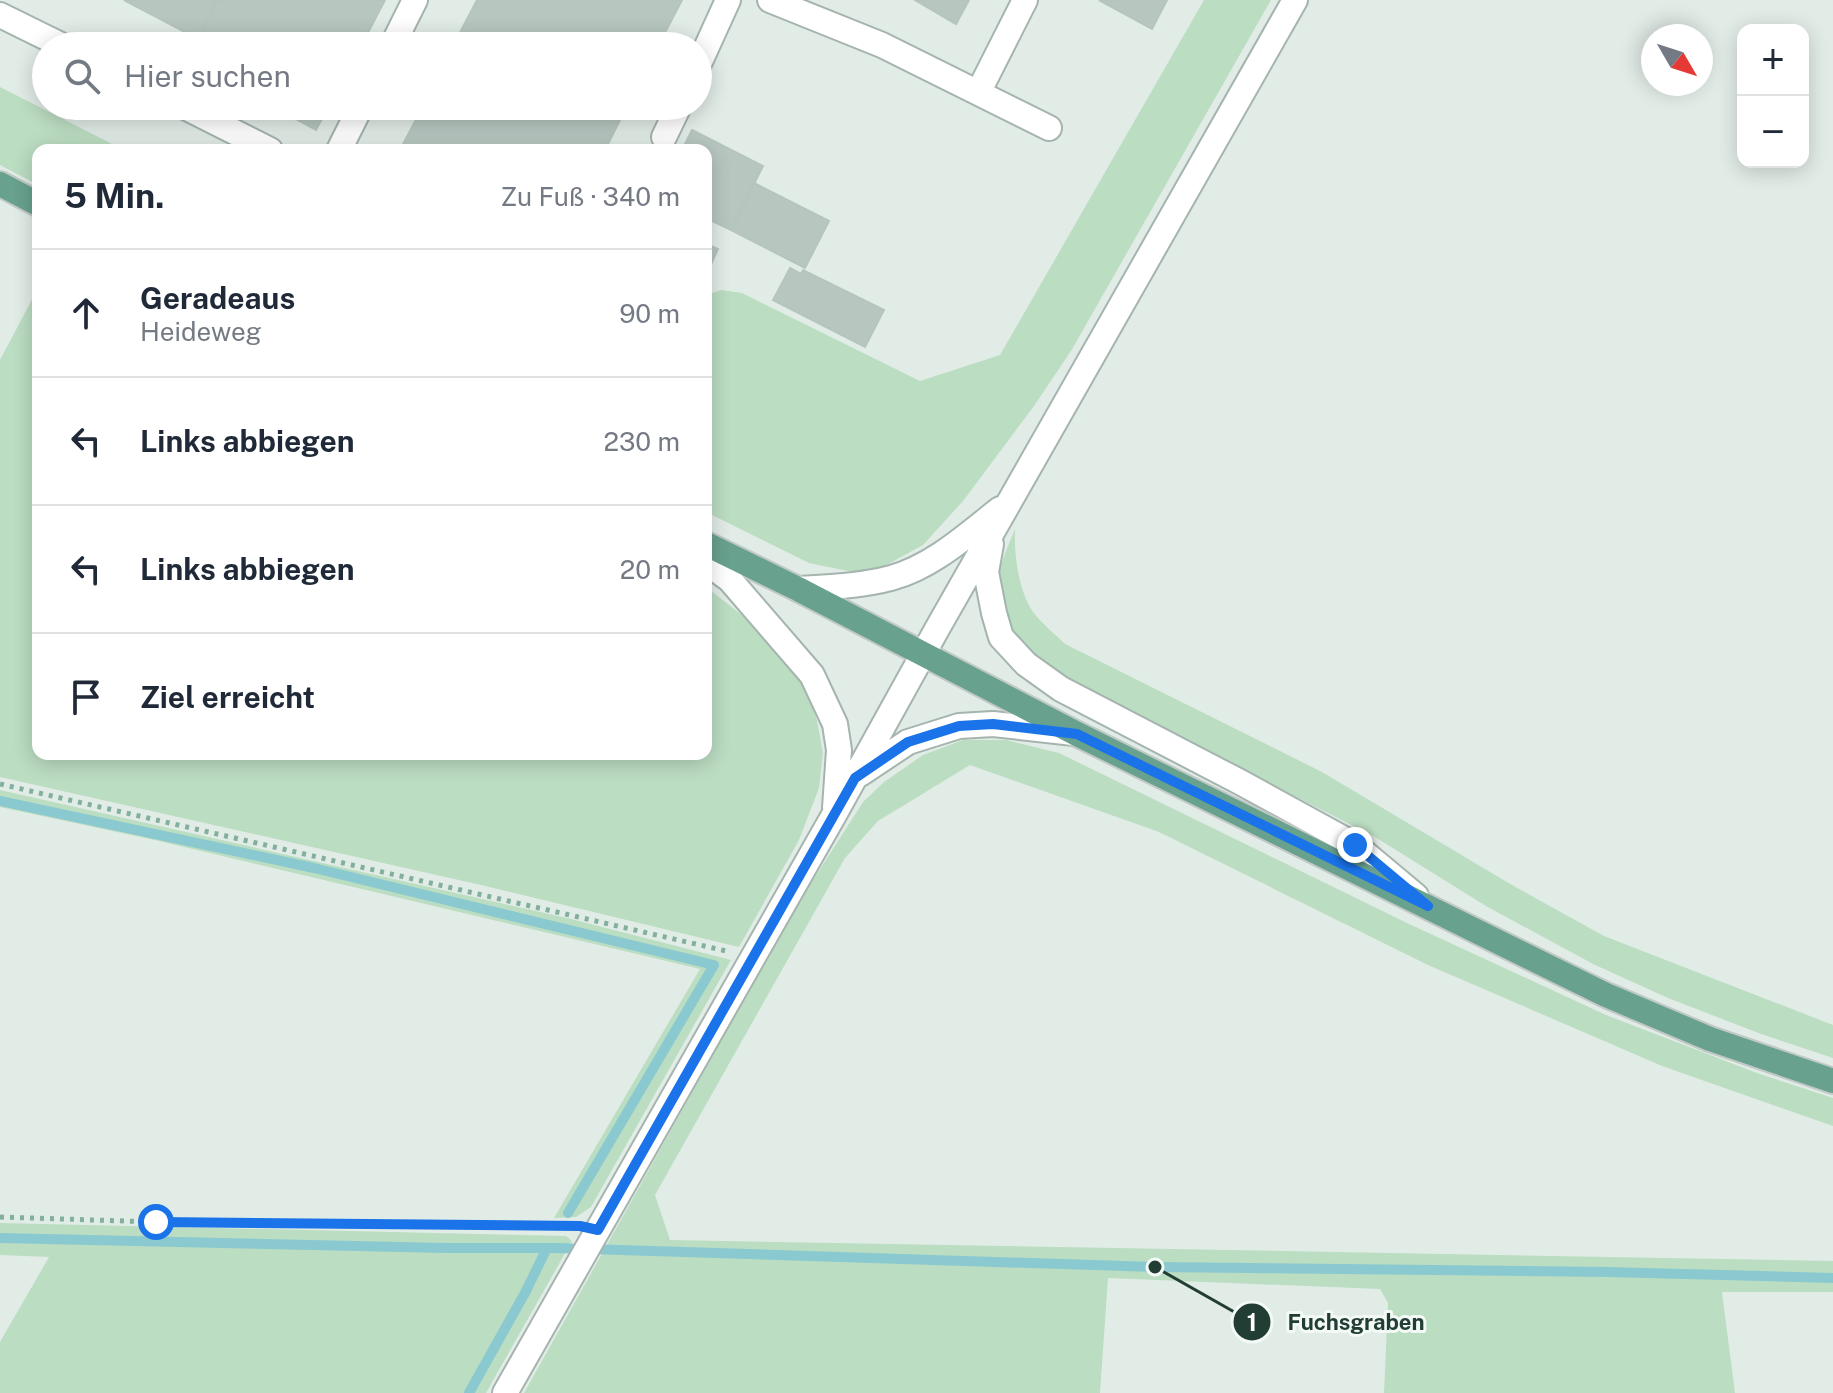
<!DOCTYPE html>
<html lang="de">
<head>
<meta charset="utf-8">
<style>
	body { margin:0; font-family:"Public Sans",sans-serif; background:#f6f6f7; color:#1f2937 }
	.controls { position:absolute; right:24px; top:24px; display:grid; overflow:hidden; border-radius:16px; box-shadow:0 4px 20px #0003 }
	.controls button { width:72px; height:72px; display:grid; place-items:center; padding:0; border:0; border-bottom:2px solid #e0e1e3; background:#fff; color:#1f2937; font:40px sans-serif }
	.compass { position:absolute; left:1641px; top:24px; width:72px; height:72px; border-radius:50%; background:#fff; box-shadow:0 4px 20px #0003; rotate:129deg }
	.stop { position:absolute; width:24px; height:24px; margin:-18px; border:6px solid #1a73e8; border-radius:50%; background:#fff }
	.stop.end { background:#1a73e8; border-color:#fff; box-shadow:0 2px 8px #0008 }
	.list { margin:0; padding:0; list-style:none }
	h2 { display:flex; justify-content:space-between; align-items:center; height:104px; margin:0; padding:0 32px; font-size:34px }
	h2 small { font-size:26px; font-weight:400; color:#747a83 }
	.list li { display:grid; grid-template-columns:52px 1fr auto; gap:24px; align-items:center; box-sizing:border-box; height:128px; padding:0 32px; border-top:2px solid #e0e1e3 }
	.list b { display:block; font-size:30px; white-space:nowrap }
	.list p { margin:0; font-size:26px; white-space:nowrap; color:#747a83 }
	.list em { font-size:26px; font-style:normal; color:#747a83 }
	.icon { flex:none; width:44px; height:44px; fill:none; stroke:currentColor; stroke-width:2; stroke-linecap:round; stroke-linejoin:round }
	.map { position:relative; flex:none; width:1833px; height:1393px; overflow:hidden }
	.search { position:absolute; background:#fff; box-shadow:0 4px 20px #0003; left:32px; top:32px; width:680px; height:88px; display:flex; align-items:center; gap:20px; box-sizing:border-box; padding:0 28px; border-radius:44px; color:#747a83; font-size:30px }
	.panel { position:absolute; background:#fff; box-shadow:0 4px 20px #0003; left:32px; top:144px; width:680px; height:616px; border-radius:16px }
	.map>svg:first-child { display:block }
</style>
</head>
<body>
<div class="map">
<svg width="1833" height="1393" viewBox="0 0 1833 1393">
	<rect width="100%" height="100%" fill="#e2ece7"/>
	<path fill="#bbddc2" d="M 1204,0 L 1271,0 L 1071,351 L 1034,406 L 963,501 L 923,545 L 879,569 L 858,573 L 809,563 L 706,512 L 706,295 L 721,290 L 742,293 L 920,381 L 1000,355 Z
		M 0,87 L 124,150 L 38,150 L 38,185 L 0,165 Z
		M 38,288 L 38,754 L 706,754 L 706,587 L 751,622 L 806,685 L 817,721 L 823,753 L 819,788 L 799,840 L 739,947 L 481,885 L 0,777 L 0,360 Z
		M 1015,529 C 1014,554 1018,590 1033,612 C 1041,623 1055,634 1065,644 L 1322,772 L 1512,885 L 1604,936 L 1833,1025 L 1833,1058 L 1761,1034 L 1668,998 L 1593,964 L 1486,906 L 1375,837 L 1083,688 C 1041,662 995,632 999,576 C 1000,563 1010,542 1015,529 Z
		M 963,740 L 1006,740 L 1059,753 L 1407,923 L 1606,1015 L 1757,1073 L 1833,1098 L 1833,1126 L 1662,1066 L 1428,965 L 1159,832 L 970,765 L 878,821 L 845,858 L 655,1195 L 670,1240 L 1833,1261 L 1833,1292 L 1722,1292 L 1735,1393 L 1384,1393 L 1388,1303 L 1380,1289 L 1108,1278 L 1100,1393 L 524,1393 L 797,905 L 863,802 L 884,782 L 923,755 Z
		M 0,790 L 571,919 L 731,960 L 591,1207 L 576,1217 L 554,1218 L 700,969 L 159,841 L 0,807 Z
		M 0,1223 L 566,1236 L 572,1241 L 486,1393 L 0,1393 L 0,1342 L 49,1257 L 0,1255 Z"/>
	<g fill="none" stroke-linecap="round" stroke-linejoin="round">
		<path stroke="#8bc9d0" stroke-width="10" d="M 0,801 L 314,868 L 714,965 L 568,1213
			M 0,1238 L 446,1248 L 556,1248 L 1155,1267 L 1608,1272 L 1833,1278
			M 469,1393 L 525,1293 L 547,1248"/>
	</g>
	<path fill="#b7c7c0" stroke="#b5c5bd" stroke-width="2" d="M 124,0 L 218,0 L 198,39 Z
		M 218,0 L 385,0 L 361,46 L 194,46 Z
		M 477,0 L 682,0 L 658,46 L 453,46 Z
		M 915,0 L 969,0 L 956,24 Z
		M 1099,0 L 1167,0 L 1152,29 Z
		M 272,106 L 329,106 L 316,130 Z
		M 423,106 L 627,106 L 605,150 L 400,150 Z
		M 692,130 L 763,166 L 731,230 L 706,218 L 706,150 L 682,150 Z
		M 754,183 L 829,221 L 805,268 L 731,230 Z
		M 706,244 L 718,249 L 706,275 Z
		M 790,268 L 801,274 L 803,270 L 884,310 L 865,347 L 773,300 Z"/>
	<g fill="none" stroke-linecap="round" stroke-linejoin="round">
		<defs>
			<path id="minor" d="M 770,0 L 882,45 L 1049,128
				M 0,15 L 63,46
				M 392,46 L 415,0
				M 698,66 L 728,0
				M 979,91 L 1025,0
				M 183,106 L 270,150
				M 664,137 L 679,106
				M 339,150 L 361,106
				M 991,544 L 986,572 L 994,613 L 1001,637 L 1026,664 L 1061,689 L 1240,782 L 1355,845 L 1416,896
				M 706,562 L 730,580 L 812,675 L 835,724 L 839,750 L 835,808
				M 798,589 C 828,587 861,586 891,578 C 932,567 967,535 1000,509
				M 860,774 L 908,742 L 959,726 L 993,724 L 1074,733
				M 505,1393 L 834,815 L 937,629 L 1295,0"/>
			<path id="major" d="M 0,184 L 38,204
				M 706,544 L 798,589 L 1077,734 L 1606,995 L 1710,1039 L 1833,1081"/>
		</defs>
		<use href="#minor" stroke="#a5b4ae" stroke-width="28"/>
		<use href="#major" stroke="#c1c9c6" stroke-width="28"/>
		<path stroke="#83af9e" stroke-width="5" stroke-dasharray="4 6" stroke-linecap="butt" d="M 0,784 L 726,951
			M 0,1217 L 156,1222 L 570,1226"/>
		<use href="#minor" stroke="#fff" stroke-width="24"/>
		<use href="#major" stroke="#68a18e" stroke-width="24"/>
	</g>
	<g fill="none" stroke-linecap="round" stroke-linejoin="round">
		<path stroke="#1a73e8" stroke-width="10" d="M 156,1222 L 580,1226 L 598,1230 L 855,778 L 908,742 L 959,726 L 993,724 L 1077,734 L 1428,906 L 1355,845"/>
	</g>
	<path fill="none" stroke="#223d34" stroke-width="3" d="M1155 1267L1252 1322"/>
	<g fill="#223d34" stroke="#f3f9f5" stroke-width="3">
		<circle cx="1155" cy="1267" r="8"/>
		<circle cx="1252" cy="1322" r="20"/>
	</g>
	<g font-size="24" text-anchor="middle" font-weight="bold" fill="#fff">
		<text x="1252" y="1331">1</text>
	</g>
	<g font-size="22" text-anchor="middle" font-weight="bold" fill="#223d34" stroke="#f3f9f5" stroke-width="6" stroke-linejoin="round" paint-order="stroke">
		<text x="1356" y="1330">Fuchsgraben</text>
	</g>
</svg>
<div class="controls">
<button>+</button>
<button>−</button>
</div>
<svg class="compass" viewBox="-18 -18 36 36"><path d="M0-13l5 13h-10z" fill="#e53935"/><path d="M0 13l5-13h-10z" fill="#747a83"/></svg>
<div class="stop" style="left:156px;top:1222px"></div>
<div class="stop end" style="left:1355px;top:845px"></div>
<div class="search"><svg class="icon" aria-label="search" viewBox="0 0 24 24"><circle cx="10" cy="10" r="6"/><path d="M15 15l6 6"/></svg>Hier suchen</div>
<section class="panel">
<h2>5 Min.<small>Zu Fuß · 340 m</small></h2>
<ul class="list">
<li><svg class="icon" aria-label="ahead" viewBox="0 0 24 24"><path d="M12 20V5M6 11l6-6 6 6"/></svg><div><b>Geradeaus</b><p>Heideweg</p></div><em>90 m</em></li>
<li><svg class="icon" aria-label="left" viewBox="0 0 24 24"><path d="M17 20v-9H6M10 6l-5 5 5 5"/></svg><div><b>Links abbiegen</b></div><em>230 m</em></li>
<li><svg class="icon" aria-label="left" viewBox="0 0 24 24"><path d="M17 20v-9H6M10 6l-5 5 5 5"/></svg><div><b>Links abbiegen</b></div><em>20 m</em></li>
<li><svg class="icon" aria-label="arrive" viewBox="0 0 24 24"><path d="M6 21V4h12l-3 4 3 4H6"/></svg><div><b>Ziel erreicht</b></div></li>
</ul>
</section>
</div>
</body>
</html>
